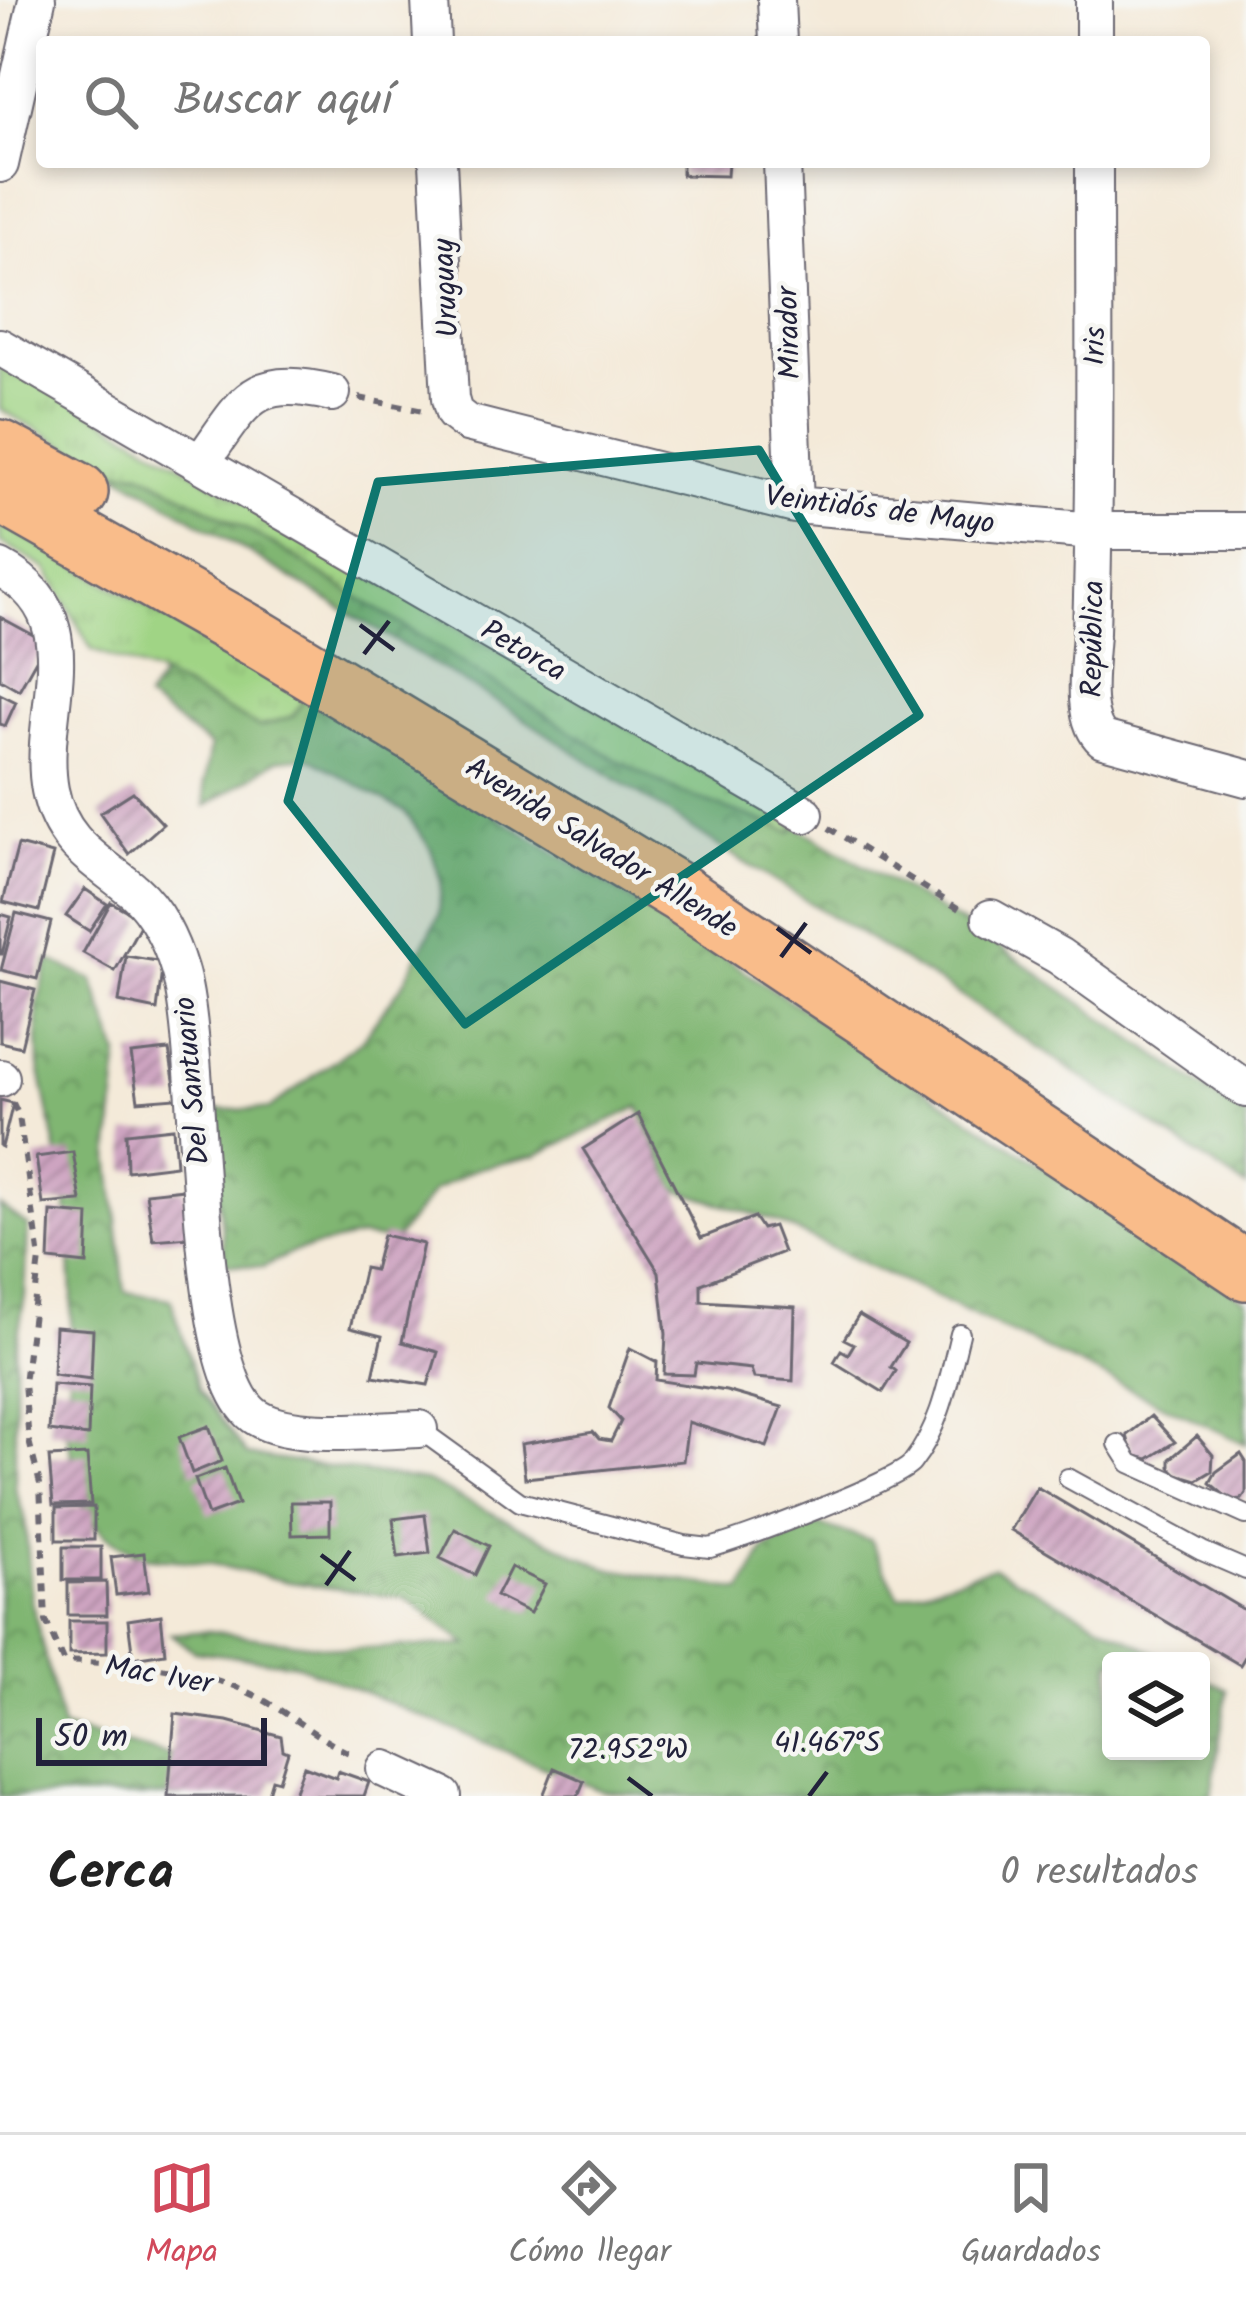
<!DOCTYPE html>
<html lang="es">
<head>
<meta charset="utf-8">
<style>
	body { margin:0; font-family:Kalam,sans-serif; background:#f6f6f6; color:#222 }
	.controls { position:absolute; right:36px; bottom:36px; display:grid; overflow:hidden; border-radius:12px; box-shadow:0 6px 18px #0003 }
	.controls button { width:108px; height:108px; display:grid; place-items:center; padding:0; border:0; border-bottom:3px solid #e0e0e0; background:#fff; color:#222; font:60px sans-serif }
	.scale { position:absolute; left:36px; bottom:30px; width:231px; box-sizing:border-box; padding-left:12px; border:6px solid #22223b; border-top:0; font-size:33px; line-height:42px; white-space:nowrap; color:#22223b; -webkit-text-stroke:9px #f6f6f2; paint-order:stroke }
	.list { margin:0; padding:0; list-style:none }
	h2 { display:flex; justify-content:space-between; align-items:center; height:156px; margin:0; padding:0 48px; font-size:51px }
	h2 small { font-size:39px; font-weight:400; color:#767676 }
	.icon { flex:none; width:66px; height:66px; fill:none; stroke:currentColor; stroke-width:2; stroke-linecap:round; stroke-linejoin:round }
	.map { position:relative; flex:none; width:1246px; height:1796px; overflow:hidden }
	.search { position:absolute; background:#fff; box-shadow:0 6px 18px #0003; left:36px; right:36px; top:36px; height:132px; display:flex; align-items:center; gap:30px; box-sizing:border-box; padding:0 42px; border-radius:12px; color:#767676; font-size:45px }
	.sheet { height:336px; background:#fff }
	nav { display:flex; justify-content:space-around; align-items:center; box-sizing:border-box; height:168px; border-top:3px solid #e0e0e0; background:#fff; font-size:33px; color:#767676 }
	nav a { display:grid; justify-items:center; gap:6px }
	nav .on { color:#d1495b }
	.map>svg:first-child { display:block }
</style>
</head>
<body>
<div class="map">
<svg width="1246" height="1796" viewBox="0 0 1246 1796">
	<defs>
		<pattern id="grass-tufts" width="24" height="20" patternUnits="userSpaceOnUse" patternTransform="scale(3)"><rect width="24" height="20" fill="#a0d485"/><path d="M3 7l-1-3M5 7V3M7 7l1-3M15 17l-1-3M17 17v-4M19 17l1-3" fill="none" stroke="#8ab674"/></pattern>
		<pattern id="forest-crowns" width="20" height="18" patternUnits="userSpaceOnUse" patternTransform="scale(3)"><rect width="20" height="18" fill="#80b672"/><path d="M2 6a3 3 0 1 1 6 0M12 15a3 3 0 1 1 6 0" fill="none" stroke="#68945f"/></pattern>
		<pattern id="building-hatch" width="6" height="6" patternUnits="userSpaceOnUse" patternTransform="scale(3)"><rect width="6" height="6" fill="#cea4c1"/><path d="M-1 1l2-2M0 6l6-6M5 7l2-2" fill="none" stroke="#a7859e"/></pattern>
	</defs>
	<rect width="100%" height="100%" fill="#f6f6f2"/>
	<filter id="ink" filterUnits="userSpaceOnUse"><feTurbulence type="fractalNoise" baseFrequency=".00833" numOctaves="2"/><feDisplacementMap in="SourceGraphic" scale="24" xChannelSelector="R" yChannelSelector="G"/><feConvolveMatrix kernelMatrix="1 2 1 2 8 2 1 2 1" color-interpolation-filters="sRGB"/></filter>
	<filter id="wash" filterUnits="userSpaceOnUse"><feTurbulence type="fractalNoise" baseFrequency=".004" numOctaves="4" result="noise"/><feDisplacementMap in="SourceGraphic" scale="48" xChannelSelector="R" yChannelSelector="G"/><feGaussianBlur stdDeviation="2.7" result="paint"/><feColorMatrix in="noise" values="0 0 0 0 0 0 0 0 0 0 0 0 0 0 0 0 0 1.4 0 .05"/><feComposite in="paint" operator="in"/></filter>
	<g filter="url(#wash)">
		<rect width="100%" height="100%" fill="#f4ead9"/>
		<path fill="url(#grass-tufts)" stroke="#617b60" stroke-width="3" d="M 0,358 L 796,826 L 791,832 L 679,792 L 615,759 L 278,547 L 141,472 L 113,471 L 0,409 Z
			M 0,522 L 305,697 L 294,716 L 259,727 L 162,676 L 92,650 L 47,569 L 0,542 Z"/>
		<path fill="url(#forest-crowns)" stroke="#516c56" stroke-width="3" d="M 113,471 L 141,472 L 278,547 L 615,759 L 679,792 L 791,832 L 796,826 L 991,941 L 1246,1117 L 1246,1187 L 964,998 L 734,856 L 515,713 Z
			M 162,676 L 259,727 L 293,716 L 305,697 L 725,958 L 1246,1300 L 1246,1444 L 772,1220 L 675,1189 L 639,1107 L 535,1156 L 475,1169 L 434,1191 L 394,1241 L 359,1237 L 296,1251 L 263,1267 L 225,1264 L 211,1110 L 269,1109 L 360,1042 L 403,984 L 439,915 L 441,881 L 431,849 L 405,812 L 308,757 L 277,760 L 206,806 L 204,783 L 210,746 L 146,700 Z
			M 49,960 L 93,980 L 119,1055 L 110,1158 L 125,1292 L 171,1299 L 199,1390 L 247,1455 L 425,1481 L 606,1568 L 742,1591 L 765,1549 L 818,1525 L 870,1540 L 899,1597 L 993,1567 L 1171,1661 L 1111,1661 L 1111,1751 L 1201,1751 L 1201,1677 L 1227,1690 L 1211,1796 L 652,1796 L 602,1791 L 296,1664 L 194,1651 L 171,1634 L 209,1631 L 345,1649 L 468,1645 L 406,1598 L 289,1582 L 208,1563 L 142,1557 L 106,1536 L 83,1508 L 67,1433 L 72,1294 L 67,1203 L 39,1066 L 37,1007 Z
			M 0,1206 L 28,1226 L 25,1296 L 15,1352 L 15,1488 L 25,1519 L 32,1603 L 62,1728 L 176,1757 L 181,1796 L 0,1796 Z"/>
		<g id="blocks">
			<path fill="url(#building-hatch)" d="M 682,162 L 728,162 L 727,176 L 682,175 Z
				M 0,617 L 46,642 L 19,690 L 0,679 Z
				M 0,694 L 16,702 L 5,726 L 0,724 Z
				M 133,792 L 163,824 L 129,854 L 100,813 Z
				M 18,845 L 53,854 L 39,911 L 3,902 Z
				M 85,889 L 107,904 L 89,931 L 66,916 Z
				M 111,902 L 143,920 L 115,971 L 83,953 Z
				M 16,913 L 51,922 L 37,979 L 1,970 Z
				M 0,914 L 11,917 L 2,954 L 0,954 Z
				M 126,956 L 163,962 L 157,1010 L 119,1002 Z
				M 0,981 L 35,990 L 21,1047 L 0,1042 Z
				M 169,1050 L 177,1098 L 138,1101 L 131,1054 Z
				M 0,1100 L 13,1103 L 2,1147 L 0,1146 Z
				M 638,1114 L 701,1238 L 754,1217 L 762,1229 L 773,1226 L 783,1252 L 701,1284 L 701,1301 L 795,1307 L 793,1381 L 754,1378 L 751,1369 L 696,1363 L 694,1375 L 664,1374 L 666,1334 L 659,1272 L 583,1149 Z
				M 173,1128 L 176,1165 L 127,1171 L 126,1133 Z
				M 73,1152 L 81,1201 L 43,1204 L 36,1157 Z
				M 184,1189 L 191,1237 L 153,1240 L 146,1193 Z
				M 51,1212 L 89,1215 L 87,1264 L 49,1260 Z
				M 383,1235 L 423,1244 L 402,1342 L 438,1352 L 428,1385 L 373,1376 L 382,1336 L 350,1328 L 364,1268 L 374,1270 Z
				M 859,1315 L 906,1343 L 891,1367 L 896,1371 L 883,1392 L 834,1362 L 841,1350 L 848,1354 L 854,1344 L 844,1339 Z
				M 55,1327 L 93,1330 L 91,1379 L 53,1374 Z
				M 630,1348 L 657,1362 L 656,1380 L 726,1391 L 782,1407 L 767,1447 L 688,1422 L 683,1461 L 525,1478 L 521,1444 L 593,1432 L 599,1439 L 611,1441 L 621,1421 L 609,1408 Z
				M 52,1384 L 90,1387 L 88,1436 L 49,1431 Z
				M 1151,1416 L 1175,1442 L 1148,1459 L 1132,1455 L 1127,1435 Z
				M 209,1426 L 222,1461 L 192,1473 L 179,1437 Z
				M 1197,1436 L 1213,1455 L 1212,1471 L 1197,1480 L 1177,1474 L 1170,1467 L 1170,1459 Z
				M 1241,1454 L 1246,1462 L 1246,1493 L 1242,1499 L 1230,1500 L 1210,1483 L 1216,1472 Z
				M 87,1455 L 91,1504 L 53,1505 L 49,1457 Z
				M 225,1468 L 238,1504 L 208,1515 L 195,1479 Z
				M 1037,1487 L 1246,1611 L 1246,1655 L 1240,1665 L 1011,1530 Z
				M 291,1502 L 330,1502 L 330,1534 L 292,1535 Z
				M 94,1507 L 94,1540 L 56,1540 L 56,1508 Z
				M 425,1515 L 430,1553 L 398,1557 L 393,1519 Z
				M 455,1529 L 489,1546 L 475,1575 L 440,1558 Z
				M 63,1547 L 101,1547 L 101,1580 L 63,1580 Z
				M 144,1553 L 149,1591 L 116,1595 L 111,1557 Z
				M 511,1567 L 545,1584 L 530,1613 L 496,1596 Z
				M 106,1582 L 107,1615 L 68,1615 L 68,1583 Z
				M 161,1615 L 165,1653 L 133,1658 L 128,1620 Z
				M 69,1621 L 107,1621 L 107,1653 L 69,1654 Z
				M 175,1714 L 227,1721 L 281,1736 L 283,1750 L 288,1752 L 279,1781 L 272,1779 L 267,1796 L 168,1796 Z
				M 304,1766 L 336,1778 L 338,1771 L 369,1782 L 364,1796 L 293,1796 Z
				M 554,1768 L 584,1781 L 578,1796 L 543,1796 Z"/>
		</g>
	</g>
	<g filter="url(#ink)">
		<use href="#blocks" fill-opacity="0" stroke="#6c6872" stroke-width="3"/>
		<g fill="none" stroke-linecap="round" stroke-linejoin="round">
			<defs>
				<path id="service" d="M 419,1429 L 520,1502 L 684,1545 L 710,1548 C 742,1539 897,1482 912,1463 C 941,1426 949,1378 960,1334
					M 1118,1444 L 1130,1463 L 1246,1515
					M 1068,1478 L 1202,1551 L 1246,1570"/>
				<path id="minor" d="M 430,0 L 432,42
					M 776,0 L 778,42
					M 1094,42 L 1094,0
					M 438,162 L 450,399 L 454,413 L 467,423 L 795,505 L 1094,531 L 1246,531
					M 782,162 L 795,505
					M 1094,162 C 1094,319 1096,476 1091,632 C 1090,661 1079,718 1103,739 L 1246,778
					M 0,164 L 37,0
					M 0,347 L 805,814
					M 202,461 C 245,402 251,373 332,393
					M 0,568 C 95,618 35,711 50,790 C 60,843 97,860 134,891 C 156,910 171,942 179,969 C 206,1054 188,1377 258,1418 C 294,1440 376,1430 419,1429
					M 991,918 L 1059,956 L 1246,1089
					M 0,1078 L 1,1078
					M 385,1769 L 443,1796"/>
				<path id="trunk" d="M 0,449 L 79,492
					M 0,493 L 260,640 L 681,894 L 1246,1271"/>
			</defs>
			<use href="#service" stroke="#6c6872" stroke-width="22"/>
			<use href="#minor" stroke="#6c6872" stroke-width="40"/>
			<use href="#trunk" stroke="#6c6872" stroke-width="62"/>
			<path stroke="#6c6872" stroke-width="6" stroke-dasharray="9 9" stroke-linecap="butt" d="M 359,398 L 423,411
				M 829,828 L 961,910
				M 13,1103 L 19,1116 L 40,1259 L 24,1383 L 29,1441 L 40,1484 L 46,1621 L 63,1661 C 129,1664 198,1666 258,1697 C 292,1715 320,1741 356,1756"/>
			<use href="#service" stroke="#fff" stroke-width="18"/>
			<use href="#minor" stroke="#fff" stroke-width="36"/>
			<use href="#trunk" stroke="#f9bc8a" stroke-width="57"/>
		</g>
	</g>
	<path fill="#0f766e" fill-opacity="0.2" stroke="#0f766e" stroke-width="9" stroke-linejoin="round" d="M 759,450 L 919,715 L 465,1024 L 288,801 L 378,482 Z"/>
	<path fill="none" stroke="#22223b" stroke-width="4.5" d="M 360,625 L 394,650M 364,654 L 389,621M 777,928 L 811,953M 781,957 L 806,923M 321,1555 L 355,1580M 326,1585 L 350,1551M 628,1778 L 652,1796M 809,1796 L 827,1772"/>
	<g text-anchor="middle" stroke-width="9" stroke-linejoin="round" paint-order="stroke">
		<g font-size="30" fill="#22223b" stroke="#f6f6f2">
			<text transform="translate(445 288) rotate(-93)" y="10">Uruguay</text>
			<text transform="translate(788 333) rotate(-92)" y="10">Mirador</text>
			<text transform="translate(1094 346) rotate(-90)" y="10">Iris</text>
			<text transform="translate(880 509) rotate(7)" y="10">Veintidós de Mayo</text>
			<text transform="translate(1092 639) rotate(-89)" y="10">República</text>
			<text transform="translate(524 650) rotate(30)" y="10">Petorca</text>
			<text transform="translate(602 847) rotate(32)" y="10">Avenida Salvador Allende</text>
			<text transform="translate(191 1081) rotate(-95)" y="10">Del Santuario</text>
			<text transform="translate(159 1674) rotate(10)" y="10">Mac Iver</text>
		</g>
	</g>
	<g font-size="30" text-anchor="middle" fill="#22223b" stroke="#f6f6f2" stroke-width="9" stroke-linejoin="round" paint-order="stroke">
		<text x="827" y="1752">41.467°S</text>
		<text x="628" y="1759">72.952°W</text>
	</g>
</svg>
<div class="controls">
<button><svg class="icon" aria-label="layers" viewBox="0 0 24 24"><path d="M12 4l9 5-9 5-9-5zM3 14l9 5 9-5"/></svg></button>
</div>
<div class="scale">50 m</div>
<div class="search"><svg class="icon" aria-label="search" viewBox="0 0 24 24"><circle cx="10" cy="10" r="6"/><path d="M15 15l6 6"/></svg>Buscar aquí</div>
</div>
<section class="sheet">
<h2>Cerca<small>0 resultados</small></h2>
<ul class="list">
</ul>
</section>
<nav>
<a class="on"><svg class="icon" aria-label="map" viewBox="0 0 24 24"><path d="M3 6l6-2 6 2 6-2v14l-6 2-6-2-6 2zM9 4v14M15 6v14"/></svg>Mapa</a>
<a><svg class="icon" aria-label="directions" viewBox="0 0 24 24"><path d="M12 3l9 9-9 9-9-9zM9 14v-3h6M13 9l2 2-2 2"/></svg>Cómo llegar</a>
<a><svg class="icon" aria-label="saved" viewBox="0 0 24 24"><path d="M7 4h10v16l-5-4-5 4z"/></svg>Guardados</a>
</nav>
</body>
</html>
